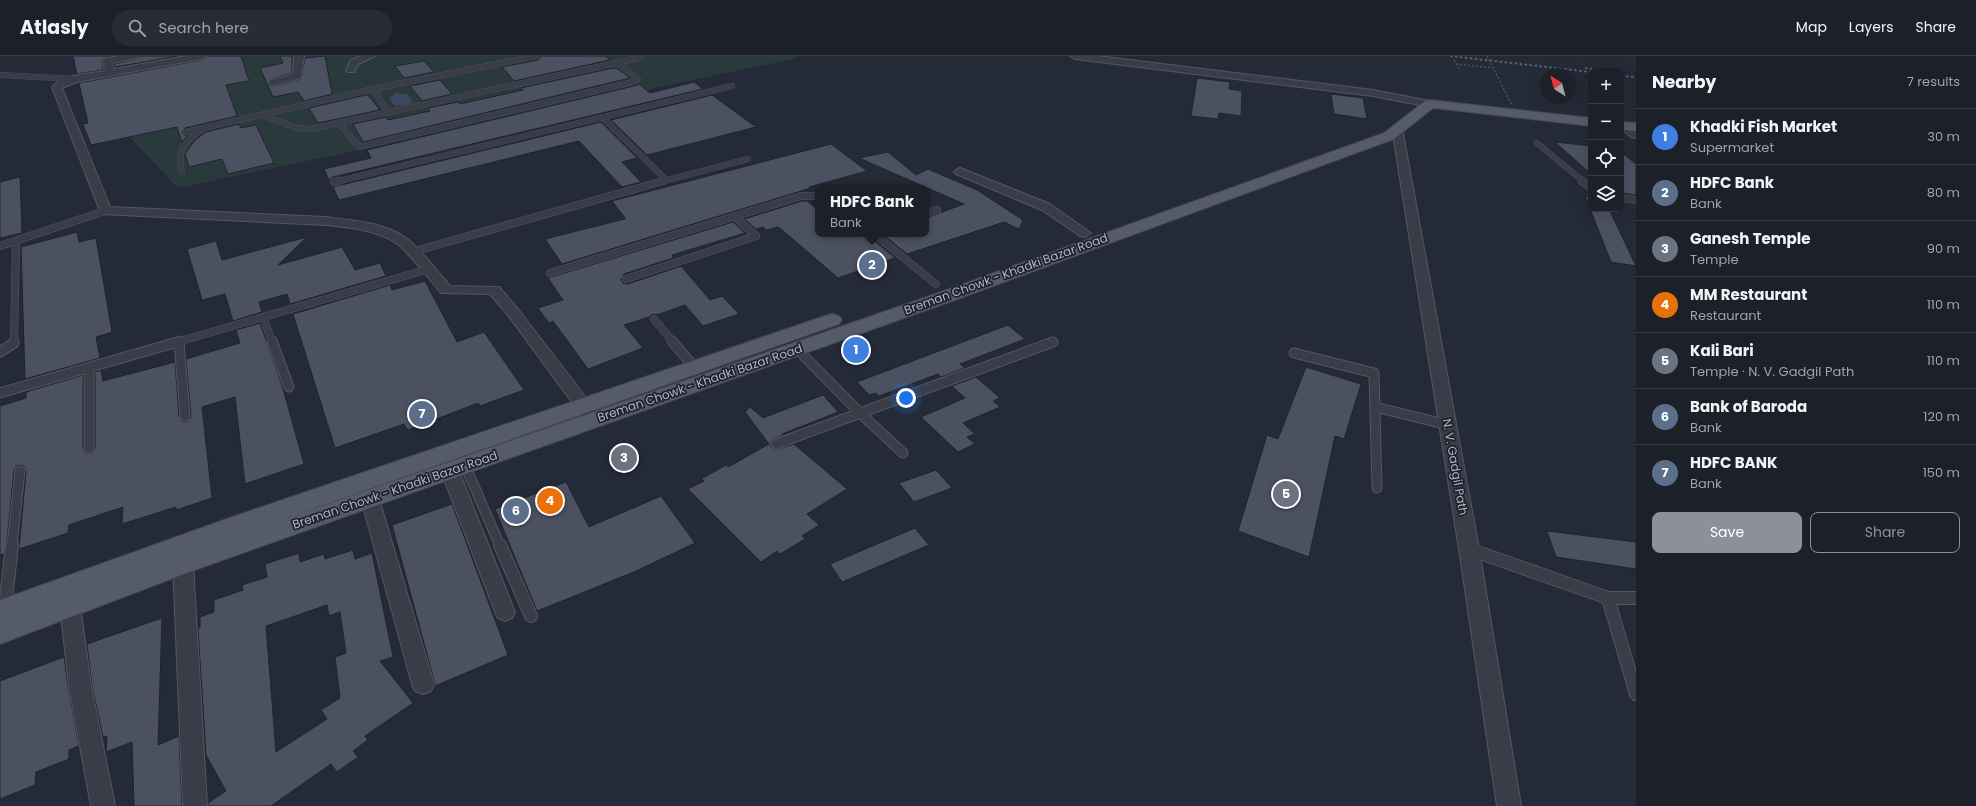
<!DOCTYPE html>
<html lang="en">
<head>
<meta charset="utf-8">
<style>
	body { margin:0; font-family:Poppins,sans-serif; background:#282d35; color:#f1f3f6 }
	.controls { position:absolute; right:12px; top:12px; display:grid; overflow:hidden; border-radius:8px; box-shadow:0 4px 16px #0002 }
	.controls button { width:36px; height:36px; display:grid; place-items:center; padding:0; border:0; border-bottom:1px solid #393e46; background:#1b2029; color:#f1f3f6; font:20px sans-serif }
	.compass { position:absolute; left:1540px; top:12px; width:36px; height:36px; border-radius:50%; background:#1b2029; box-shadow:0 4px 16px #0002; rotate:324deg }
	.you { position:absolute; left:906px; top:342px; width:14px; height:14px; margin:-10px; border:3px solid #fff; border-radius:50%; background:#1a73e8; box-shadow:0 0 0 6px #1a73e833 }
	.badge { display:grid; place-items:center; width:26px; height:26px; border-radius:50%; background:#8c9099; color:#fff; font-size:13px; font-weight:700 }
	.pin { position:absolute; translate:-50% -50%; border:2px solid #fff; box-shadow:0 1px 4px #0006 }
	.popup { position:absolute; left:815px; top:129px; width:114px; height:52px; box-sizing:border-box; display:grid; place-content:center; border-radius:8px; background:#1b2029; filter:drop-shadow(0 1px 3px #0005); font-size:13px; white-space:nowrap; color:#a0a3a8 }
	.popup b { font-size:15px; color:#f1f3f6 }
	.popup::after { content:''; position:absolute; left:50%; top:100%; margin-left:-8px; border:8px solid transparent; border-top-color:#1b2029 }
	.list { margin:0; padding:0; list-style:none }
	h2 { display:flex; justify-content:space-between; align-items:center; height:52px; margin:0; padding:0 16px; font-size:17px }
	h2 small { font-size:13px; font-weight:400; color:#a0a3a8 }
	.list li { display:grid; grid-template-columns:26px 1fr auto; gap:12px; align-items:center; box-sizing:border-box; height:56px; padding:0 16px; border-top:1px solid #393e46 }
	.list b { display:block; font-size:15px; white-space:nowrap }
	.list p { margin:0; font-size:13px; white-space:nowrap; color:#a0a3a8 }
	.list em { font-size:13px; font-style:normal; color:#a0a3a8 }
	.actions { display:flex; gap:8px; padding:12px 16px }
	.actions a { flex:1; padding:9px 0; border:1px solid #8c9099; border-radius:8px; text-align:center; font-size:14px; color:#8c9099 }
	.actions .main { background:#8c9099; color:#fff }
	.icon { flex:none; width:22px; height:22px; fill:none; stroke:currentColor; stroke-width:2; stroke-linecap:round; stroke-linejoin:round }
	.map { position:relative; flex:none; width:1636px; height:750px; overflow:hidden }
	header { display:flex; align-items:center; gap:24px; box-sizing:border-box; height:56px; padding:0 20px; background:#1b2029; border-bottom:1px solid #393e46 }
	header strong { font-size:19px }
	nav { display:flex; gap:22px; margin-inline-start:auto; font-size:14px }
	.search { width:280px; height:36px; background:#282d35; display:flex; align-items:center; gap:10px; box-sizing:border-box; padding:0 14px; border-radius:22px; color:#a0a3a8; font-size:15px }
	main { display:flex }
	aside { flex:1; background:#1b2029 }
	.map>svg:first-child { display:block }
</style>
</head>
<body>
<header>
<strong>Atlasly</strong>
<div class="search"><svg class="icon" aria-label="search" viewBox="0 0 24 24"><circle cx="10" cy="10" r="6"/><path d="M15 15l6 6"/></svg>Search here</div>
<nav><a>Map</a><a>Layers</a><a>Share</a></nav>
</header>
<main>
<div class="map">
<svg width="1636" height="750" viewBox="0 0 1636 750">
	<rect width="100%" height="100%" fill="#242a37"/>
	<path fill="#2a3a3c" d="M 201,0 L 798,0 L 793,3 L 178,132 L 75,24 Z"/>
	<path fill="#3c475f" d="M 396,37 L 407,38 L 413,46 L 407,49 L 395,50 L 389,42 Z"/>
	<path fill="#4b5161" stroke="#1f242f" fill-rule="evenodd" d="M 73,0 L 111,0 L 101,4 L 103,14 L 77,18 Z
		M 140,0 L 178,0 L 115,11 L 114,8 L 136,3 Z
		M 207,0 L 241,0 L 249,25 L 226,29 L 237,60 L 185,72 L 182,77 L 187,80 L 182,86 L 177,71 L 91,89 L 83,68 L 88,67 L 79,27 L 201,4 Z
		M 280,0 L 292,0 L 292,17 L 271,23 L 268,26 L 270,29 L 274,30 L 301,23 L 305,2 L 325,0 L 332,38 L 304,45 L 298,36 L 273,41 L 260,12 L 283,7 Z
		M 541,0 L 606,0 L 610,4 L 514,25 L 502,11 L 538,4 Z
		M 424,5 L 434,16 L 404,22 L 395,10 Z
		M 613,12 L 618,13 L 630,22 L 363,86 L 353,68 L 386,61 L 388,64 L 430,55 L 428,52 L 458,46 L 460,48 L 523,34 L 521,32 Z
		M 1197,22 L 1230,26 L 1229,33 L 1242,35 L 1241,60 L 1219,57 L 1218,63 L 1191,60 Z
		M 440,24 L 452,38 L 422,45 L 410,30 Z
		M 694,26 L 703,33 L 333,121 L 329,124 L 324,113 L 371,102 L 367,94 L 634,30 L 639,28 L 650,37 Z
		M 1331,38 L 1363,42 L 1367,63 L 1334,58 Z
		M 366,39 L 368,39 L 380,54 L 318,67 L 309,52 Z
		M 712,39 L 756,71 L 647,99 L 611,64 Z
		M 601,66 L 637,102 L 622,106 L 641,126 L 622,131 L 579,85 L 339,144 L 333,131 Z
		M 239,68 L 241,72 L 256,69 L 274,107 L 228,118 L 222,103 L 189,111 L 185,98 L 194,85 L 206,76 Z
		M 1555,86 L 1591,90 L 1591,118 Z
		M 831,88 L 867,115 L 809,131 L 811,132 L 562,208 L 545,183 L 625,163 L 625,162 L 612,145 Z
		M 888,96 L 916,119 L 928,113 L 977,134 L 1023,164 L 1019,173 L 1004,166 L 907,198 L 882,178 L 926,178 L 926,162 L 964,148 L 859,102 Z
		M 1621,96 L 1636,108 L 1636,139 L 1621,137 Z
		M 20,121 L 22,177 L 0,182 L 0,126 Z
		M 1585,140 L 1591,141 L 1591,153 L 1609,153 L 1636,210 L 1611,206 Z
		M 802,145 L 807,145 L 818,154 L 818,178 L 843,178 L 847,181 L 857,178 L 869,178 L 871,182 L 895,202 L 838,222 L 781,173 L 778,171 L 766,174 L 763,171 L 756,173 L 744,163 Z
		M 733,166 L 745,177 L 672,199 L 673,202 L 624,218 L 621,224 L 623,227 L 628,228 L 681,210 L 710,244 L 722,240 L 739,258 L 703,270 L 685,249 L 657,259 L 653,258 L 649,261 L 624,269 L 643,292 L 588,313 L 553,265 L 549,267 L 538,252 L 563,244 L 548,222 Z
		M 77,176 L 79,186 L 96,182 L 112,276 L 96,281 L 100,302 L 25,323 L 21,191 Z
		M 307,181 L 278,209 L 342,191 L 355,214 L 380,207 L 386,220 L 290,248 L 287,238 L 259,246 L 262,256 L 233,265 L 225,238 L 202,244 L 187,193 L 216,185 L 222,204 Z
		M 425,225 L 457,286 L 484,276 L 524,334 L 480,350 L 478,347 L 408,374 L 404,368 L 335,392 L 293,258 L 390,229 L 392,234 Z
		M 260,267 L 282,329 L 304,408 L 245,428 L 235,341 L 202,351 L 212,442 L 176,454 L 176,451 L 122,468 L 123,451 L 69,469 L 68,477 L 19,493 L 26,416 L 24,410 L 18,409 L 14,414 L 7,484 L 4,498 L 0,499 L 0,350 L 26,342 L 26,336 L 83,319 L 83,392 L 86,397 L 92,397 L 95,392 L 95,316 L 101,314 L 103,325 L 175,306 L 179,360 L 182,365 L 186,366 L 190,363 L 191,360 L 186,303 L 240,287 L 236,274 Z
		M 1008,269 L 1025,283 L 960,308 L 965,312 L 941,321 L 938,318 L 879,340 L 876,337 L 869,339 L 857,326 Z
		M 1306,311 L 1361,328 L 1344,383 L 1335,380 L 1309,501 L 1238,475 L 1267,379 L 1278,383 Z
		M 976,321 L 1000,342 L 993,345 L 1000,351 L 963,367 L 975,378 L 967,381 L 975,388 L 958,396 L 921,361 L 965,342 L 952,330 Z
		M 823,339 L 838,356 L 782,378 L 783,379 L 772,384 L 770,390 L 775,394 L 794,388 L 847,433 L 807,458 L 819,469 L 802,480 L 805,483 L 780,498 L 777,495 L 761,506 L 688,433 L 704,425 L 701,423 L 726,409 L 728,411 L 769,388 L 745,356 L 750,351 L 763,362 Z
		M 936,414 L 952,432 L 914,446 L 899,427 Z
		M 566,426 L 589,471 L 661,440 L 695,487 L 634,516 L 537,555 L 495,453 Z
		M 452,448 L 508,599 L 435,630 L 435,628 L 392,469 Z
		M 915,472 L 929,489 L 842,526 L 830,508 Z
		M 1547,475 L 1636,486 L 1636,513 L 1556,501 Z
		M 353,494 L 355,503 L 372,497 L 393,601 L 380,605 L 413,647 L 365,680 L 368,684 L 353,695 L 358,701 L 337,716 L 331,708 L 271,750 L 208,750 L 208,747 L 226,735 L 206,699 L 198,572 L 200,572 L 200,561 L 214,556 L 214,544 L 243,534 L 242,529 L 267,521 L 265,508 L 299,497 L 300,506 L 324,498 L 325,503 ZM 327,549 L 329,560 L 340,556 L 346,597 L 335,601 L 340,642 L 321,654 L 327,663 L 276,696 L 266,570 Z
		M 162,562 L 158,689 L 179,680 L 182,750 L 134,750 L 132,686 L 106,696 L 107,680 L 103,681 L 92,630 L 87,588 Z
		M 64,601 L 68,630 L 79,690 L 69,694 L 69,703 L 36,716 L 35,729 L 0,743 L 0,625 Z"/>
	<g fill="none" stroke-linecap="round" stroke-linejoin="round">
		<defs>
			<path id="service-far3" d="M 0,19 L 75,23
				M 373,33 L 388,56
				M 262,59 L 297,72 L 311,73 L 639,2 L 641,0
				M 602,61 L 666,124
				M 339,67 L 359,91 L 633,26 L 638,23 L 620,9 L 614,8
				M 186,76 L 373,33 L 537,0
				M 1537,87 L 1584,126
				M 182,116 C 176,96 185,84 202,74
				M 335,126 L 732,30
				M 660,126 L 748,103"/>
			<path id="service-far2" d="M 1582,125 L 1591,132
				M 334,126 L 339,125
				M 1621,142 L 1636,144
				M 926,157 L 937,154
				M 874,178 L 936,228
				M 0,190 L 105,155
				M 412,196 L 663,125
				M 550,217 L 801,140 L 818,140
				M 626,223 L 756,180 L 735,161
				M 263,261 L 272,286
				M 654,263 L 673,286
				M 14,286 L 16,186
				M 177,286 L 429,213"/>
			<path id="service-far1" d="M 272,285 L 289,331
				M 672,285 L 695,312
				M 179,286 L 185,360
				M 797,293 L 860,357 L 903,397
				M 0,296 L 14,287 L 14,285
				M 1294,297 L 1374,317 L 1377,432
				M 89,311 L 89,392
				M 0,337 L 181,285
				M 1375,351 L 1448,369
				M 776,388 L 1053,286
				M 465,409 L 500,490
				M 12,490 L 20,415"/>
			<path id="service" d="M 500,489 L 531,560
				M 1469,493 L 1608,542 L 1636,542
				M 1608,542 L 1636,638
				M 5,552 L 12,489"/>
			<path id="minor" d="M 118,0 L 138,0 L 136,2 L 112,7 L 114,13 L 186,0 L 206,0 L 201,3 L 77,26 L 62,32 L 110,151 L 325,161 C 351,164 383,166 406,182 C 418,190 439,217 450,230 L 499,231 L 518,253 L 600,360 L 602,364 L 600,368 L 594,370 L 588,368 L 508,259 L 490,238 L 441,237 C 431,225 407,194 396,187 C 375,174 349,171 325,169 L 101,158 L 52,31 C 63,18 89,18 105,15 L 102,5 L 104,3 Z
				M 294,0 L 304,0 L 301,22 L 274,29 L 271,28 L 269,26 L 271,24 L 293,18 Z
				M 361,0 L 375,0 L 358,8 L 354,16 L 348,16 L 346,14 L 351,4 Z
				M 1070,0 L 1098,0 L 1373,34 L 1430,45 L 1435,48 L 1430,51 L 1373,40 L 1075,3 Z
				M 1397,69 L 1402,72 L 1479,493 L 1521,750 L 1497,750 L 1459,493 L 1392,72 Z
				M 960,112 L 1050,148 L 1091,177 L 1085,181 L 1080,180 L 1042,154 L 956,118 L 954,116 L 956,114 Z
				M 450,409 L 456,410 L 459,415 L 515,556 L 512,562 L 505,565 L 498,562 L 495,556 L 441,415 L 444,410 Z
				M 370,436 L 377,438 L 379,443 L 434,628 L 431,635 L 423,638 L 415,635 L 412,628 L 361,443 L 363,438 Z
				M 183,500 L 190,502 L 193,508 L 207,750 L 183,750 L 173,508 L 176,502 Z
				M 70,541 L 77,543 L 80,549 L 91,630 L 115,750 L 91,750 L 69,630 L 60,549 L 63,543 Z"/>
			<path id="tertiary" d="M 1626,66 L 1636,71 L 1636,82 L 1631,81 L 1621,72 L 1621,67 Z"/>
			<path id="primary" d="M 1430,44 L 1591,62 L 1591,70 L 1433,52 L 1394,83 L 955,244 L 192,515 L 0,588 L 0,544 L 232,461 L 825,260 L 832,258 L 839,260 L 842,264 L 839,268 L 241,478 L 941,236 L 1384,77 L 1425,45 Z
				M 1621,66 L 1636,67 L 1636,75 L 1621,74 Z"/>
		</defs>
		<use href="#service-far3" stroke="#535763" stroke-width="6"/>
		<use href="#service-far2" stroke="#535763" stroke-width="8"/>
		<use href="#service-far1" stroke="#535763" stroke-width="11"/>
		<use href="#service" stroke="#535763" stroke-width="14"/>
		<use href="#minor" stroke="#535763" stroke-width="2"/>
		<use href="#tertiary" stroke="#535763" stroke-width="2"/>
		<use href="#primary" stroke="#414651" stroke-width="2"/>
		<path stroke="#48555a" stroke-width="1.5" stroke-dasharray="2 2" stroke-linecap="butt" d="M 1454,4 L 1460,15
			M 1456,8 L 1493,12"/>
		<use href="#service-far3" stroke="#383d48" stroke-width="5.5"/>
		<use href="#service-far2" stroke="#383d48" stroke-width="7"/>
		<use href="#service-far1" stroke="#383d48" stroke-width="9"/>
		<use href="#service" stroke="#383d48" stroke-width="12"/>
		<use href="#minor" fill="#383d48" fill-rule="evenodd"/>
		<use href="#tertiary" fill="#383d48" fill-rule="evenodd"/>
		<use href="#primary" fill="#565b68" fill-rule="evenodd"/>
		<path stroke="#5c6270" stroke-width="2" stroke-dasharray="2.5 2.5" stroke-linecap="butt" d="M 1450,0 L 1591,16
			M 1585,12 L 1607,15
			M 1621,20 L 1636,21"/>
		<path stroke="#48555a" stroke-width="1.5" stroke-dasharray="2 2" stroke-linecap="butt" d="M 1487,0 L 1512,49"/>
	</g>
	<g text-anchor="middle" stroke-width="3.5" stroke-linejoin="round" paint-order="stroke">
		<g font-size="12" fill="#b3b7c4" stroke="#1d222d">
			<text transform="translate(1006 218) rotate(-20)" y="4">Breman Chowk - Khadki Bazar Road</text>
			<text transform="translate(700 327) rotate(-19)" y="4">Breman Chowk - Khadki Bazar Road</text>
			<text transform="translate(1455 411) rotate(80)" y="4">N. V. Gadgil Path</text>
			<text transform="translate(395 434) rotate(-19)" y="4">Breman Chowk - Khadki Bazar Road</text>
		</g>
	</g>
</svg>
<div class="controls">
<button>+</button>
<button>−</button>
<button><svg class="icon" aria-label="locate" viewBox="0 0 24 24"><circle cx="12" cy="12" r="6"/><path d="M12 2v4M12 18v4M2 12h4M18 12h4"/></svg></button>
<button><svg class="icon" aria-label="layers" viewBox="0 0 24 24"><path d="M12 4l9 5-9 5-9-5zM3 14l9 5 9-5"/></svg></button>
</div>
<svg class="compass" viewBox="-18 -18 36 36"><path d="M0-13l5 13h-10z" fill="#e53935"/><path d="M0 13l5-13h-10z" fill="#a0a3a8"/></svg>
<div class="you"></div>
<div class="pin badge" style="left:856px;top:294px;background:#3f7fe0">1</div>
<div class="pin badge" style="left:872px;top:209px;background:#5c6f8a">2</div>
<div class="popup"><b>HDFC Bank</b>Bank</div>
<div class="pin badge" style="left:624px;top:402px;background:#6b7280">3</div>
<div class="pin badge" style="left:550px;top:445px;background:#e8710a">4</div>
<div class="pin badge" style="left:1286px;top:438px;background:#6b7280">5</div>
<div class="pin badge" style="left:516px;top:455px;background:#5c6f8a">6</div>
<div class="pin badge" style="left:422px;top:358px;background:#5c6f8a">7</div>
</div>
<aside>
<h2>Nearby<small>7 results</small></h2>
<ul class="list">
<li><span class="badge" style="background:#3f7fe0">1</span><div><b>Khadki Fish Market</b><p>Supermarket</p></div><em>30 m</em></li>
<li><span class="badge" style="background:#5c6f8a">2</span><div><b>HDFC Bank</b><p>Bank</p></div><em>80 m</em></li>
<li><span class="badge" style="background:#6b7280">3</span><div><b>Ganesh Temple</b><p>Temple</p></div><em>90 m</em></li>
<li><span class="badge" style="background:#e8710a">4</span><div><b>MM Restaurant</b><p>Restaurant</p></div><em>110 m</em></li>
<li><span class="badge" style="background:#6b7280">5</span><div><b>Kali Bari</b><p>Temple · N. V. Gadgil Path</p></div><em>110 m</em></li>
<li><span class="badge" style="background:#5c6f8a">6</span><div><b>Bank of Baroda</b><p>Bank</p></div><em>120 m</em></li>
<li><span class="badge" style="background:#5c6f8a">7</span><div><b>HDFC BANK</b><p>Bank</p></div><em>150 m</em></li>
</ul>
<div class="actions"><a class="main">Save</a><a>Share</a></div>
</aside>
</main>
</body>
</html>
